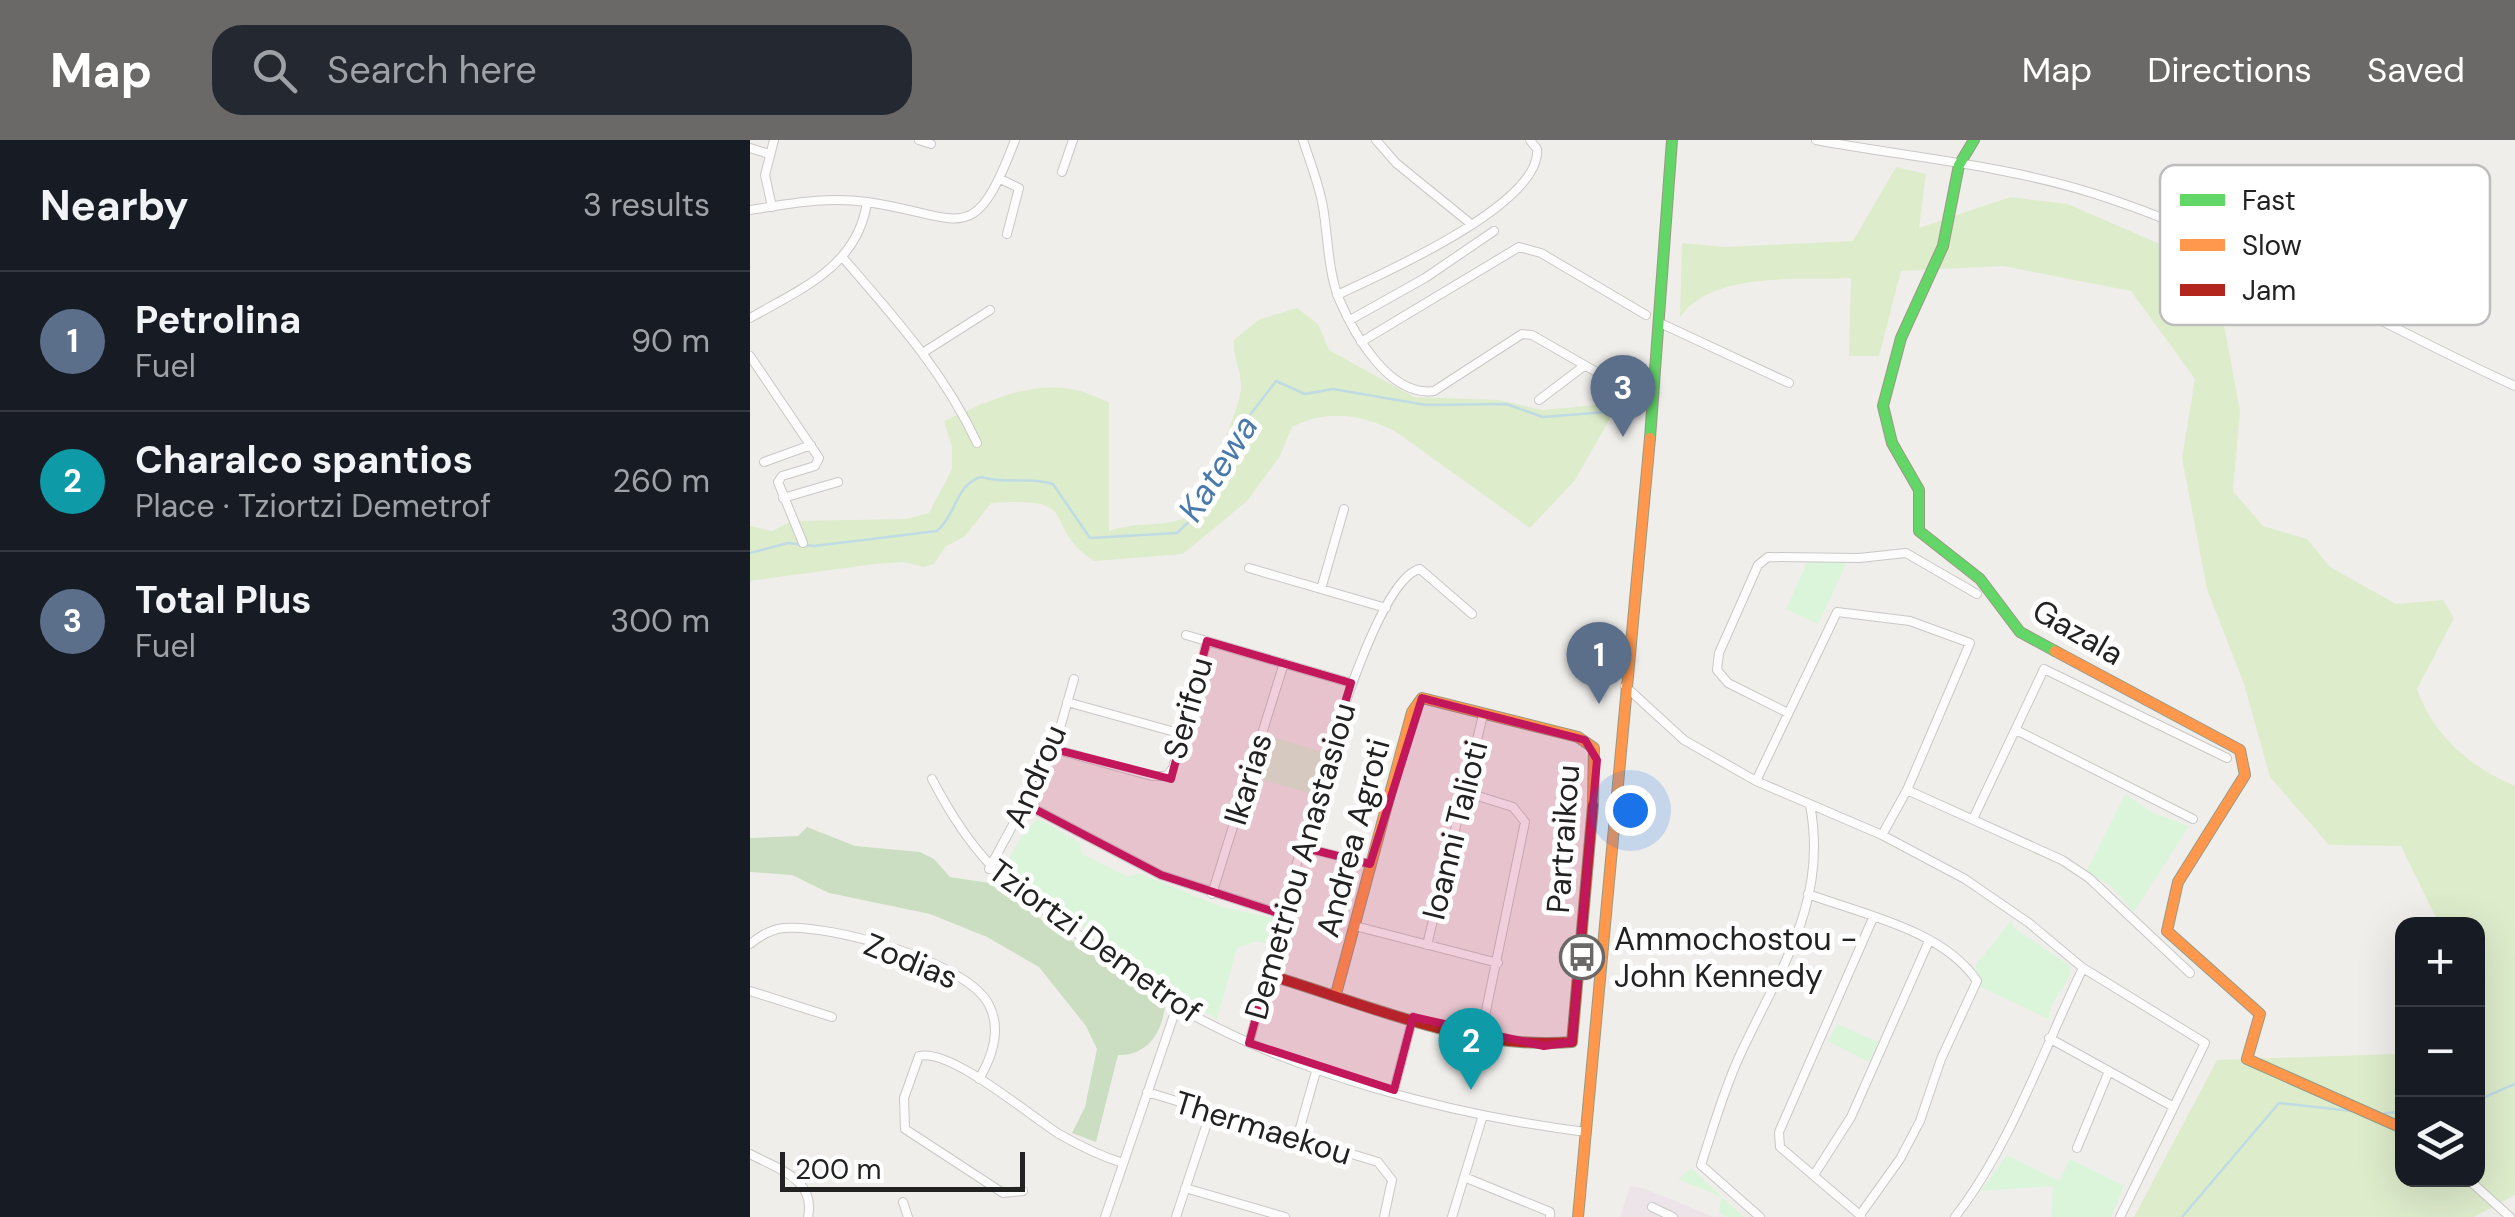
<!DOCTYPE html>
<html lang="en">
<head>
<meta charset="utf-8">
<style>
	body { margin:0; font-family:"DM Sans",sans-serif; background:#242831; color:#f1f3f6 }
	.controls { position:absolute; right:30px; bottom:30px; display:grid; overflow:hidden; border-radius:20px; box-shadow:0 10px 40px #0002 }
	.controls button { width:90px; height:90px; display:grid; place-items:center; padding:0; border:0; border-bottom:2px solid #363941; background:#171b24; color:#f1f3f6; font:50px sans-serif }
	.scale { position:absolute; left:30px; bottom:25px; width:245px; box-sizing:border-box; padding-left:10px; border:5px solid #222; border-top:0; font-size:28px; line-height:35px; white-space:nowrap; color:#222; -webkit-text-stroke:8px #fff; paint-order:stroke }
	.you { position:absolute; left:880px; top:670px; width:35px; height:35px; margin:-25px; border:8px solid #fff; border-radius:50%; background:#1a73e8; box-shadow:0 0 0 15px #1a73e833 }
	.badge { display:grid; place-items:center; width:65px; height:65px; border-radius:50%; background:#6a6968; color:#fff; font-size:32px; font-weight:700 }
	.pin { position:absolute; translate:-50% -82px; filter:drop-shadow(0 2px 5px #0008) }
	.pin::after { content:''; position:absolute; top:52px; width:35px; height:30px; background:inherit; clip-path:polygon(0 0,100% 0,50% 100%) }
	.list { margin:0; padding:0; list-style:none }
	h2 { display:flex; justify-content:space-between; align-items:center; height:130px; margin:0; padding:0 40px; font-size:42px }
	h2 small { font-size:32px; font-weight:400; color:#9ea1a6 }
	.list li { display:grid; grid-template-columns:65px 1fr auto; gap:30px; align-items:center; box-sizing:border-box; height:140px; padding:0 40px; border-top:2px solid #363941 }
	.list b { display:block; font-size:38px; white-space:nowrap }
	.list p { margin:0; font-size:32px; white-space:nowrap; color:#9ea1a6 }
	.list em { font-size:32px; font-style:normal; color:#9ea1a6 }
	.icon { flex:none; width:55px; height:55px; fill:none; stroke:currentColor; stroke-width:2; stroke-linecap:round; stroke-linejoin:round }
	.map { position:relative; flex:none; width:1765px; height:1077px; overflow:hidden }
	header { display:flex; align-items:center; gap:60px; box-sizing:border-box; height:140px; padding:0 50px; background:#6a6968; color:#fff }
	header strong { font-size:48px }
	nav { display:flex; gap:55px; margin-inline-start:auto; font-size:35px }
	.search { width:700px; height:90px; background:#242831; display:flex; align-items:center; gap:25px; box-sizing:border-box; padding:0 35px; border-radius:30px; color:#9ea1a6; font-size:38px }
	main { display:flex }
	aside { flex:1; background:#171b24 }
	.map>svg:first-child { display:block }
</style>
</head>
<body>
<header>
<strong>Map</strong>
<div class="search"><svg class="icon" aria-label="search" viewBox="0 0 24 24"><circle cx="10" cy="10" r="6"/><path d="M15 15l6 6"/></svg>Search here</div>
<nav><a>Map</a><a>Directions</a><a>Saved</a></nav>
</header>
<main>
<aside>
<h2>Nearby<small>3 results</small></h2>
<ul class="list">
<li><span class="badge" style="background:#5c6f8a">1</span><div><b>Petrolina</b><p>Fuel</p></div><em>90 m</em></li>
<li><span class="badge" style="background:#0f9aa8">2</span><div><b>Charalco spantios</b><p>Place · Tziortzi Demetrof</p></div><em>260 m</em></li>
<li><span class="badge" style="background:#5c6f8a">3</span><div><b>Total Plus</b><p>Fuel</p></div><em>300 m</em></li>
</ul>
</aside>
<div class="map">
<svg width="1765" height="1077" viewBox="0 0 1765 1077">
	<rect width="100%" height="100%" fill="#f0eeeb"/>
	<path fill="#ede4e9" d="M 880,1046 L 893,1048 L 964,1077 L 870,1077 Z"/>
	<path fill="#ddeccb" d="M 1146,27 L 1176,34 L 1169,88 L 1260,57 L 1318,64 L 1419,108 L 1472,174 L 1490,271 L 1483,351 L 1513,386 L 1557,399 L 1580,427 L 1646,464 L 1693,460 L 1704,478 L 1667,549 C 1683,595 1720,627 1765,646 L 1765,1055 L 1724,1077 L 1384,1077 L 1467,920 L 1644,914 L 1652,908 L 1652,1040 L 1728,1040 L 1728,784 L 1689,784 L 1651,706 L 1579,705 L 1520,637 L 1494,544 L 1457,449 L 1432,318 L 1445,239 L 1381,151 L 1253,126 L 1151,131 L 1129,216 L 1099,216 L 1101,138 C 1048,141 964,130 930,177 L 932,103 L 974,107 L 1103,101 Z
		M 547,168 L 568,184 L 579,210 L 664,257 L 749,260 L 792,270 L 857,264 L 866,268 L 825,340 L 780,388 L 646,292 C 612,274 577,269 542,287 L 530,316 L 497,361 L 433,414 L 344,421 C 288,384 337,356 241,363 L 215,396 L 195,407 L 184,424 L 173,427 L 154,422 L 124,424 L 0,441 L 0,386 L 22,391 L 42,381 L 157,379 L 179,373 L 202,329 L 202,307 L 194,281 C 249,256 302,230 359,263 L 359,391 C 385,381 412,388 438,377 C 451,354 492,267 491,246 C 491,230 483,218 484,200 L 508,180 Z"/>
	<path fill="#cbdec1" d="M 57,687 L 105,706 L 170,712 L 184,719 L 200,737 L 239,743 L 415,866 C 412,892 398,916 368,915 L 346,1002 L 322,993 L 335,967 L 347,909 L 336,886 L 289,827 L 237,797 L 180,774 L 79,753 L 42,735 L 0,732 L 0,698 L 48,696 Z"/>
	<path fill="#daf5da" d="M 1057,422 L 1097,422 L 1068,484 L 1036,469 Z
		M 519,596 L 573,612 L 561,654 L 507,638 Z
		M 1375,654 L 1403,673 L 1439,686 L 1384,772 L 1361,746 L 1336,732 Z
		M 289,679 L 330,703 L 332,714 L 378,737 L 389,733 L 472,767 L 529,779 L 523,806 L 507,801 L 487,808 L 467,879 L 400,839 L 397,830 L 362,805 L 357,807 L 258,734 L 255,727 C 264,711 273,687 289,679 Z
		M 1261,781 L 1264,788 L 1320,826 C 1322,845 1299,858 1299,879 L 1231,847 L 1225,826 Z
		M 1087,884 L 1128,902 L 1119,922 L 1078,901 Z
		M 1257,1015 L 1309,1041 L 1320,1019 L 1374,1046 L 1361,1077 L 1301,1077 L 1303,1046 L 1231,1051 Z
		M 941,1028 L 994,1077 L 976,1077 L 969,1072 L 971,1057 L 928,1039 Z"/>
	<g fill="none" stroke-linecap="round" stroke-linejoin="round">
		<path stroke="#bfdbe3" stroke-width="2.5" d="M 0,413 L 38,403 L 64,406 L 187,391 C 206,375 206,344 231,337 C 260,345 278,336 303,344 L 340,398 L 427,393 L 446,375 L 477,305 L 526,241 L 555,254 L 583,249 L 676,265 L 756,264 L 793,277 L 856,272
			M 1728,960 L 1765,944
			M 1635,973 L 1652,972
			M 1432,1077 L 1529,963 L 1602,971"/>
		<defs>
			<path id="street" d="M 169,0 L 181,4
				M 553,0 C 560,22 569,44 573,67 C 578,96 578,132 589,159 C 604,194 639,257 684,251 L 772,194 L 782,195 L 864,242
				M 626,0 L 646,23 L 721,84
				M 1066,0 C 1158,17 1253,25 1342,53 C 1491,100 1624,182 1765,246
				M 0,8 L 19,14
				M 312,32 L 323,0
				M 250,39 L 269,48 L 257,94
				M 22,67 L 15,35 L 24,0
				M 0,70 C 39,64 77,56 117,62 C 213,76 223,111 265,0
				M 94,119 C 145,178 194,232 227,303
				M 587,155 C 632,134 792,64 787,9 L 780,0
				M 0,178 C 51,149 108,126 117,62
				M 600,180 L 675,138 L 744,91
				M 910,183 L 1039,243
				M 611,202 L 769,107 L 791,113 L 896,175
				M 174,212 L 240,170
				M 0,216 L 69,318 L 65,326 L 32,336 L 28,342 L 53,403
				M 789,260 L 834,226
				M 14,322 L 61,305
				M 33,358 L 88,342
				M 499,428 L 636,468
				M 571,449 L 594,369
				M 436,495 L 601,543
				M 875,546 L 934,600 L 1006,641 L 1132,695 L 1215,739 L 1279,783 L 1333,828 L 1455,903 L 1370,1077
				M 317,562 L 432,594
				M 1038,573 L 978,543 L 967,530 L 969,513 L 1008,425 L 1018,417 L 1109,418 L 1156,413 L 1227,454
				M 1266,590 L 1443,679
				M 304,609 L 402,636 L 417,636 L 423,628 L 457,501
				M 182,639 C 228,727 259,745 337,801 C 367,823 397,849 430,868 C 547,935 702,975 836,992
				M 1006,641 L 1087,472 L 1160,481 L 1220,503 L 1157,650 L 1132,695
				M 1157,650 L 1312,720 L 1339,738 L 1440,833
				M 715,652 L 763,667 L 775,682 L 731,895
				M 277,665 L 411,735 L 534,775
				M 1223,679 L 1294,529 L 1477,618
				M 552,707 L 620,724
				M 239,729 L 304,609 L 324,539
				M 462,754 L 534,523
				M 1058,754 C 1112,774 1193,790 1227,841 L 1191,919 L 1170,981 L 1150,1019 L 1110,1075
				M 605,786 L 748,823
				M 0,804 C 10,796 21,789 34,788 C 81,784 218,822 239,865 C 252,890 242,917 229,939
				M 677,805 L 733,575
				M 0,851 L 82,877
				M 1299,898 L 1422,966
				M 499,903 C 520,833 608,442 670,429 L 722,474
				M 644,950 L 663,877
				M 397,952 L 628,1022 L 642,1040 L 634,1077
				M 547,998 L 567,928
				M 1327,1008 L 1359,931
				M 0,1014 C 28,1029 66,1039 58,1077
				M 1064,1035 L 1101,977 L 1179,801
				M 714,1037 L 800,1072 L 800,1077
				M 1719,1040 L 1760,1077
				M 435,1048 L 535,1077
				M 273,1051 L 253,1053 L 155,989 L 154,958 L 169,916 C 201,908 280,976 309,994 C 330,1006 350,1016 373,1023
				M 153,1062 L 158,1077
				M 902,1067 L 923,1077
				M 1111,1076 L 1030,1007 L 1029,992 L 1123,778
				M 355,1077 L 427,866
				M 426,1077 L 460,974
				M 702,1077 L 733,975
				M 1010,1077 L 951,1025 C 963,988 974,949 990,915 C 1028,832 1079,763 1060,665
				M 1205,1077 C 1261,1005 1293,910 1333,828"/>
			<path id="fast" d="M 1224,0 L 1209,25 L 1193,106 L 1151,198 L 1133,266 L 1142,303 L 1169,350 L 1169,391 L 1230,439 L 1270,492 L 1305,511
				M 900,298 L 922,0"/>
			<path id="slow" d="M 1305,511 L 1490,610 L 1495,635 L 1428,742 L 1417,791 L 1510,874 L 1497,919 L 1652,988
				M 586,854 L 662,572 L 672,558 L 828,597 L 844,608 L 843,665
				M 828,1077 L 900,298"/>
			<path id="jam" d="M 519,835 C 616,864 719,911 822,902 L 843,665"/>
		</defs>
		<use href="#street" stroke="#c9c8c7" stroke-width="10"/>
		<use href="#fast" stroke="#999a82" stroke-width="12"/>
		<use href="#slow" stroke="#999a82" stroke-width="12"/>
		<use href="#jam" stroke="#999a82" stroke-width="12"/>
		<use href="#street" stroke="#fdfcfc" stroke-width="8"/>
		<use href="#fast" stroke="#63d668" stroke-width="10"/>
		<use href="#slow" stroke="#ff974d" stroke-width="10"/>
		<use href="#jam" stroke="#b3261e" stroke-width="10"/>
	</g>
	<path fill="#c2185b" fill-opacity="0.2" stroke="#c2185b" stroke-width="8" stroke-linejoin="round" d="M 457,501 L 601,543 L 552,707 L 620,724 L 672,558 L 835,600 L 847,620 L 822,902 L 794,906 L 663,877 L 644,950 L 499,903 L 534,775 L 411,735 L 277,665 L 304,609 L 421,639 Z"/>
	<defs>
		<symbol id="bus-ring" viewBox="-11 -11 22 22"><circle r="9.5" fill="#fff" stroke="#6a6968" stroke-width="1.5"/><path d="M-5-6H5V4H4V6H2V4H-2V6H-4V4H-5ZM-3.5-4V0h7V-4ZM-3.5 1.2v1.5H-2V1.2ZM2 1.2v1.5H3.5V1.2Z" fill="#6a6968"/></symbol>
	</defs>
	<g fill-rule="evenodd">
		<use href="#bus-ring" x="807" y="792" width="50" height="50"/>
	</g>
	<g text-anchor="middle" stroke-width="10" stroke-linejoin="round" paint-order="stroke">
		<g font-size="32" fill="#222" stroke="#fff">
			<text transform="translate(1328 492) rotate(30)" y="11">Gazala</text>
			<text transform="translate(438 568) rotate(-74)" y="11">Serifou</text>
			<text transform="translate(285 636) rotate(-66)" y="11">Androu</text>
			<text transform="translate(498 639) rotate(-73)" y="11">Ikarias</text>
			<text transform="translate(705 690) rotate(-76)" y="11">Ioanni Talioti</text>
			<text transform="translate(603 698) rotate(-75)" y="11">Andrea Agroti</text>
			<text transform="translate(813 699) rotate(-86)" y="11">Partraikou</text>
			<text transform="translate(550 721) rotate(-74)" y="11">Demetriou Anastasiou</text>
			<text transform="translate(345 801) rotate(36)" y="11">Tziortzi Demetrof</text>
			<text transform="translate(161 821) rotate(22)" y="11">Zodias</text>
			<text transform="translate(513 988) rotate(17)" y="11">Thermaekou</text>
		</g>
		<g font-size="32" fill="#222" stroke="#fff" text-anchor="start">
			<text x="864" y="810">Ammochostou -<tspan x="864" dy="37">John Kennedy</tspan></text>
		</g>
		<g font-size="35" font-style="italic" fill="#4a7aab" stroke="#fff">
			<text transform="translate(468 328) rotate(-58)" y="12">Katewa</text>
		</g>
	</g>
	<rect x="1410" y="25" width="330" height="160" rx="15" fill="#fff" stroke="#bdbdbd" stroke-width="2.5"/>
	<rect x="1430" y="54" width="45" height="12" fill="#63d668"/>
	<rect x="1430" y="99" width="45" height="12" fill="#ff974d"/>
	<rect x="1430" y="144" width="45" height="12" fill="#b3261e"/>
	<g font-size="28" fill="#222">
		<text x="1492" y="70">Fast</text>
		<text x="1492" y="115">Slow</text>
		<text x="1492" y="160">Jam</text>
	</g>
</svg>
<div class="controls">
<button>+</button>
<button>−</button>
<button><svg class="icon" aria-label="layers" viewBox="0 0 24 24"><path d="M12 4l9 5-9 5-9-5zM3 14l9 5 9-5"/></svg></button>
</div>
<div class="scale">200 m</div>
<div class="you"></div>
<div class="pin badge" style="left:849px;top:564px;background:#5c6f8a">1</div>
<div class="pin badge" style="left:721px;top:950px;background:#0f9aa8">2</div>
<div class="pin badge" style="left:873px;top:297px;background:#5c6f8a">3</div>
</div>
</main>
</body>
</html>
